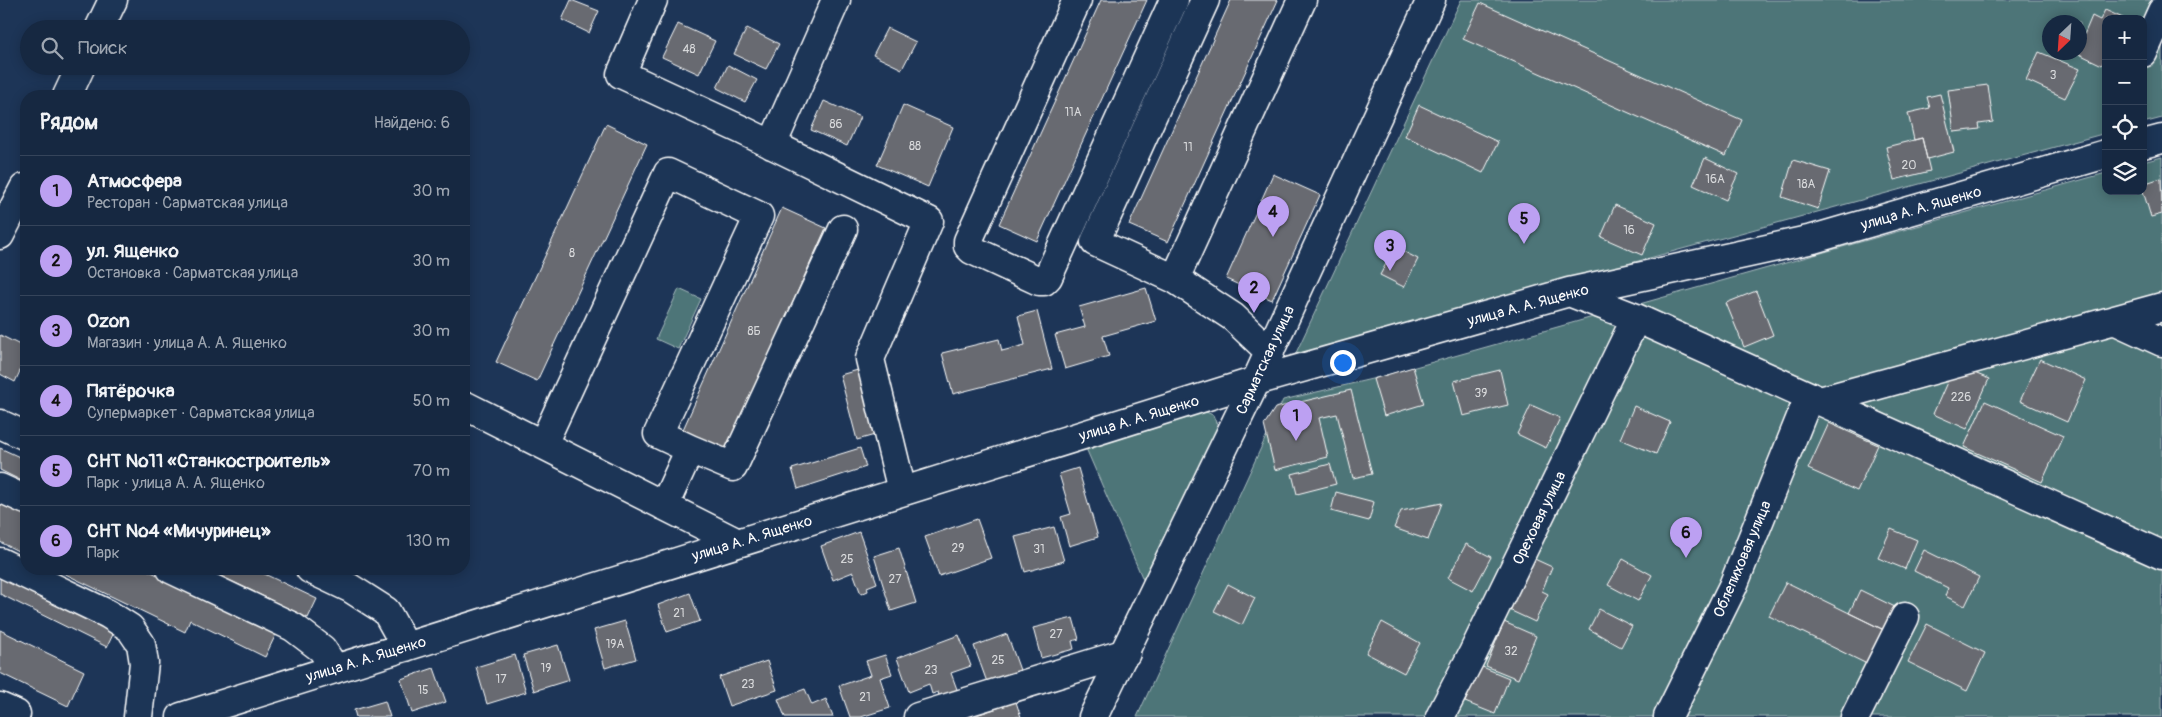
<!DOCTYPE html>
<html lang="ru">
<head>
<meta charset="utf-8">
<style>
	body { margin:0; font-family:Pangolin,sans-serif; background:#23344c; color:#f1f3f6 }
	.controls { position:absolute; right:15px; top:15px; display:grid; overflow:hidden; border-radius:10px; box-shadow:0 2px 12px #0003 }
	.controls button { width:45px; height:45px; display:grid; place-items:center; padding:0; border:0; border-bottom:1px solid #35445a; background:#162841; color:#f1f3f6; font:25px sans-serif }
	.compass { position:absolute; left:2042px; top:15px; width:45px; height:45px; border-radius:50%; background:#162841; box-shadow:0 2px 12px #0003; rotate:205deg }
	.you { position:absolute; left:1342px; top:362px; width:18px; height:18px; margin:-12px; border:4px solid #fff; border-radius:50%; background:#1a73e8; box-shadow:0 0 0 8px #1a73e833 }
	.badge { display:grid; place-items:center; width:32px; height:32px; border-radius:50%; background:#bca0f2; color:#111; font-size:16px; font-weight:700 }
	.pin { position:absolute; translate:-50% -41px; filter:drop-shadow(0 1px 2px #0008) }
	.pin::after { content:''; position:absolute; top:26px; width:18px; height:15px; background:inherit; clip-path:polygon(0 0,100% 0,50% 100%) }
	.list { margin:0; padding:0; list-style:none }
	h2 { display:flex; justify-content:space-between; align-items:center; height:65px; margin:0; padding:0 20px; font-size:21px }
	h2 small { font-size:16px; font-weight:400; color:#9ea6b1 }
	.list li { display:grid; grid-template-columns:32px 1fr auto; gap:15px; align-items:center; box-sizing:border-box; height:70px; padding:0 20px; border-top:1px solid #35445a }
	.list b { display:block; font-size:19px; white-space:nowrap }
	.list p { margin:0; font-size:16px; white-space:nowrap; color:#9ea6b1 }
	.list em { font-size:16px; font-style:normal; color:#9ea6b1 }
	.icon { flex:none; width:28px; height:28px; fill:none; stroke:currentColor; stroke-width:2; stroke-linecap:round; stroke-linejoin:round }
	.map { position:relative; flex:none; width:2162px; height:717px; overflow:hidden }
	.search { position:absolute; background:#162841; box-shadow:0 2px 12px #0003; left:20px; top:20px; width:450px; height:55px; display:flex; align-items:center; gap:12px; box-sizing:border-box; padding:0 18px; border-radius:28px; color:#9ea6b1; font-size:19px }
	.panel { position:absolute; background:#162841; box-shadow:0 2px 12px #0003; left:20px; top:90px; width:450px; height:485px; border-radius:20px }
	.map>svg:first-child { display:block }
</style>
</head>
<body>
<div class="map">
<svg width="2162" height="717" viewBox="0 0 2162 717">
	<rect width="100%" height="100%" fill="#1d3557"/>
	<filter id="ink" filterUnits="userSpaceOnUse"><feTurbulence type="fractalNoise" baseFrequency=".02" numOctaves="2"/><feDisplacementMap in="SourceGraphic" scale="10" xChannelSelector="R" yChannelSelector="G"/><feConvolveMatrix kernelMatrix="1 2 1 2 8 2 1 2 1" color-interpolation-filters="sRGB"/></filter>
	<g filter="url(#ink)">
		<path fill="#4d7478" stroke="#a6babc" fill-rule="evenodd" d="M 1461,0 L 2162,0 L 2162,118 L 2143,123 L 2143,19 L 2106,19 L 2106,133 L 1295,355 ZM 2050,22 L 2080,22 L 2080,52 L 2050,52 Z
			M 2162,157 L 2162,717 L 1137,717 L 1283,400 L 1376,378 L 2106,173 L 2106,191 L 2143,191 L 2143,162 Z
			M 679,289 L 701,299 L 678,349 L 656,339 Z
			M 1197,408 L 1213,415 L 1217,425 L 1219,437 L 1145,584 L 1085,446 Z"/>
		<path fill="#676b71" stroke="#fff" d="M 571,0 L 599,11 L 589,33 L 562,20 Z
			M 1101,0 L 1147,0 L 1037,241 L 999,224 Z
			M 1231,0 L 1278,0 L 1168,242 L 1129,225 Z
			M 1480,3 L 1742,120 L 1726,156 L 1463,39 Z
			M 2105,10 L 2125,19 L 2106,19 L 2106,56 L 2102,65 L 2075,52 L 2080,52 L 2080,33 L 2084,35 L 2092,16 L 2100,20 Z
			M 678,24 L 715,41 L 699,74 L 662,57 Z
			M 747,28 L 779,44 L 766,69 L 734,54 Z
			M 887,28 L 916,42 L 902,69 L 873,55 Z
			M 2039,52 L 2080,69 L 2065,98 L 2026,80 Z
			M 728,65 L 757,80 L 745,102 L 717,88 Z
			M 1988,85 L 1993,122 L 1979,124 L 1980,129 L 1954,132 L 1948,90 Z
			M 1940,94 L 1954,152 L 1927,159 L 1922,138 L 1914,140 L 1908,113 L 1930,108 L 1927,97 Z
			M 824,101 L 860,117 L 847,146 L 811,130 Z
			M 903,105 L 953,127 L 928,187 L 877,165 Z
			M 1419,105 L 1498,142 L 1483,173 L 1405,136 Z
			M 606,124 L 647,144 L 537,381 L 496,362 Z
			M 1922,138 L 1930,171 L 1894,180 L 1886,147 Z
			M 1705,158 L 1738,174 L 1726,200 L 1693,185 Z
			M 1793,160 L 1830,171 L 1818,209 L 1782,197 Z
			M 1273,174 L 1320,195 L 1272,300 L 1226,279 Z
			M 2161,178 L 2162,214 L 2151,217 L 2143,191 L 2143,184 Z
			M 1615,205 L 1656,223 L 1642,255 L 1601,237 Z
			M 782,208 L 826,228 L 725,454 L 681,434 Z
			M 1395,247 L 1418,259 L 1404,287 L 1380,275 Z
			M 1146,288 L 1156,321 L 1103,336 L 1109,356 L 1065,369 L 1055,335 L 1085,327 L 1079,307 Z
			M 1756,291 L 1773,335 L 1744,347 L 1726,303 Z
			M 1037,311 L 1052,369 L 953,394 L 942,353 L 999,339 L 1002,351 L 1025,345 L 1018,316 Z
			M 0,335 L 26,348 L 26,358 L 15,382 L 0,374 Z
			M 2040,359 L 2086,380 L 2067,422 L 2020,401 Z
			M 1413,367 L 1424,404 L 1384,416 L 1373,379 Z
			M 858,370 L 875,435 L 857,440 L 840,375 Z
			M 1500,370 L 1508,405 L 1463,416 L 1454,381 Z
			M 1967,370 L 1989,379 L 1967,429 L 1933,414 L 1952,371 Z
			M 1351,390 L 1372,474 L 1353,478 L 1337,414 L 1319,418 L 1328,457 L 1275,470 L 1264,425 L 1275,408 Z
			M 1985,401 L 2063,436 L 2042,482 L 1964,447 Z
			M 1531,405 L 1560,418 L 1546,448 L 1517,434 Z
			M 1634,406 L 1670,422 L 1656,454 L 1620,439 Z
			M 1829,423 L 1878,445 L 1857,491 L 1808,469 Z
			M 0,448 L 26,460 L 26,483 L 0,470 Z
			M 860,448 L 866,467 L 798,489 L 792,469 Z
			M 1330,464 L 1336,484 L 1297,494 L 1292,474 Z
			M 1078,468 L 1098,537 L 1069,546 L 1061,517 L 1071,514 L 1059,474 Z
			M 1336,492 L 1374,502 L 1369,521 L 1331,511 Z
			M 0,499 L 26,511 L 26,555 L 0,542 Z
			M 1442,503 L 1428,540 L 1394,528 L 1401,511 Z
			M 977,519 L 991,558 L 939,576 L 925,537 Z
			M 1054,527 L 1064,561 L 1025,572 L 1015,537 Z
			M 1891,529 L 1917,540 L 1905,569 L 1878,558 Z
			M 859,532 L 877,583 L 867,587 L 868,591 L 861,594 L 853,572 L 833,580 L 821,546 Z
			M 1466,544 L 1491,557 L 1473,591 L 1448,578 Z
			M 899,548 L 916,603 L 891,611 L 874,556 Z
			M 1924,550 L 1979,577 L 1965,606 L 1945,596 L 1948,588 L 1914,571 Z
			M 1528,556 L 1552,567 L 1542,591 L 1548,594 L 1535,622 L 1505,608 Z
			M 1623,559 L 1652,575 L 1638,601 L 1608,585 Z
			M 55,569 L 145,569 L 277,632 L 265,657 L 190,620 L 185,632 Z
			M 206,569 L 254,569 L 317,599 L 308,618 Z
			M 0,570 L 116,628 L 107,647 L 0,594 Z
			M 1786,582 L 1884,630 L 1867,664 L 1769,616 Z
			M 1228,584 L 1255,598 L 1242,625 L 1214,611 Z
			M 1860,590 L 1895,607 L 1884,630 L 1849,613 Z
			M 690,593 L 700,621 L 667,632 L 658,605 Z
			M 1599,609 L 1632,626 L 1621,647 L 1589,629 Z
			M 1073,618 L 1079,639 L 1072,641 L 1074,649 L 1041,658 L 1033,628 Z
			M 625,621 L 636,659 L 605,668 L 594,630 Z
			M 1382,622 L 1420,643 L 1404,673 L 1366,653 Z
			M 1504,622 L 1536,636 L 1518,679 L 1486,666 Z
			M 1927,624 L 1985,653 L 1967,691 L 1908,662 Z
			M 0,630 L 84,671 L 68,706 L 0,673 Z
			M 1007,634 L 1021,673 L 988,685 L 974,646 Z
			M 959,635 L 971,666 L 951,673 L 958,692 L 940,699 L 938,692 L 932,694 L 929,684 L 909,692 L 897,658 Z
			M 558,645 L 569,680 L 534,691 L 523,655 Z
			M 515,655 L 526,692 L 487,704 L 476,667 Z
			M 885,655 L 892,674 L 880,678 L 890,708 L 861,717 L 850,717 L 839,686 L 871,675 L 866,661 Z
			M 767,661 L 777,690 L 729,706 L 719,677 Z
			M 1480,666 L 1509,678 L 1495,714 L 1465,702 Z
			M 434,668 L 446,702 L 412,713 L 401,679 Z
			M 805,689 L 812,705 L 826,699 L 833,717 L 785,717 L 778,699 Z
			M 385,701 L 390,717 L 356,717 L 354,710 Z
			M 1016,702 L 1021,717 L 970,717 Z"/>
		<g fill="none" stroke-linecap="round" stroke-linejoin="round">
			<defs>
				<path id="minor" d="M 653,0 L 621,74 L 742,130 L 929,221 L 870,359 L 902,491
					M 1077,0 L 968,241 L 968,246 L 972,250 L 1039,281 L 1044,281 L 1048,277 L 1174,0
					M 1205,0 L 1095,242 L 1175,279 L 1233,317 L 1270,352
					M 99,29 L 113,0
					M 2143,53 L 2162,11
					M 67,96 L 81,66
					M 2143,144 L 2162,139
					M 772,145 L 836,0
					M 0,235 L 24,188 L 26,189
					M 1175,279 L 1302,0
					M 1569,292 L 1636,318 L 2162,555
					M 2114,320 L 2162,342
					M 1820,401 L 2162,307
					M 464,405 L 738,543
					M 0,424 L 26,436
					M 543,444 L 668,173 L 759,216 L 658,434 L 690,449 L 664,506
					M 690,449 L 733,467 L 843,229
					M 0,488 L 26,500
					M 0,562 L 108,614 L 130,628 L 141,644 L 144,663 L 138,717
					M 171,569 L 293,627 L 322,649 L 335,669
					M 310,569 L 350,588 L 386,611 L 406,647
					M 0,707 L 16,714
					M 181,717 L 1256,381 L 1569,292 L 1813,239 L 2106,154
					M 918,717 L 1126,653
					M 1440,717 L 1473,653 L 1636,318
					M 1668,717 L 1733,586 L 1809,397
					M 1855,717 L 1905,617"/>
				<path id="major" d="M 1093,717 L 1256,381 L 1431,0"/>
			</defs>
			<use href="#minor" stroke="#fff" stroke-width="31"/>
			<use href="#major" stroke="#fff" stroke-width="31"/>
			<use href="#minor" stroke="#1d3557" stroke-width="28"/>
			<use href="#major" stroke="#1d3557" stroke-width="28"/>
		</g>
	</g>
	<g text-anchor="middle" stroke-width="5" stroke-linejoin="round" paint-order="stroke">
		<g font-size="12" fill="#d9dadc">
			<text x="689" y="53">48</text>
			<text x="2053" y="79">3</text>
			<text x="1073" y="116">11А</text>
			<text x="836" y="128">86</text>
			<text x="915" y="150">88</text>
			<text x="1188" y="151">11</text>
			<text x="1909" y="169">20</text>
			<text x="1715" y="183">16А</text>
			<text x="1806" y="188">18А</text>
			<text x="1629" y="234">16</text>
			<text x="572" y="257">8</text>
			<text x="754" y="335">8Б</text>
			<text x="1481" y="397">39</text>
			<text x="1961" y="401">226</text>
			<text x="958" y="552">29</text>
			<text x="1039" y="553">31</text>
			<text x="847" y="563">25</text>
			<text x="895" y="583">27</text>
			<text x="679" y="617">21</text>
			<text x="1056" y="638">27</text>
			<text x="615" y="648">19А</text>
			<text x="1511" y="655">32</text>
			<text x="998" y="664">25</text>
			<text x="546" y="672">19</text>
			<text x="931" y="674">23</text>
			<text x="501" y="683">17</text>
			<text x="748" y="688">23</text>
			<text x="423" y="694">15</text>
			<text x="865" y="701">21</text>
		</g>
		<g font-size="15" fill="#fff" stroke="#1d3557">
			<text transform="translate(1921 208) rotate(-16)" y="5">улица А. А. Ященко</text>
			<text transform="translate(1528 305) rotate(-15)" y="5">улица А. А. Ященко</text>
			<text transform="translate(1265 360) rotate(-65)" y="5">Сарматская улица</text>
			<text transform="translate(1139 418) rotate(-17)" y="5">улица А. А. Ященко</text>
			<text transform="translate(1539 518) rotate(-64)" y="5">Ореховая улица</text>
			<text transform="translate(752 538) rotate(-17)" y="5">улица А. А. Ященко</text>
			<text transform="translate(1742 559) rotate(-67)" y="5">Облепиховая улица</text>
			<text transform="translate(366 659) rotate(-17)" y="5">улица А. А. Ященко</text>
		</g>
	</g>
</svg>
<div class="controls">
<button>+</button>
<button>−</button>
<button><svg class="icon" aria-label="locate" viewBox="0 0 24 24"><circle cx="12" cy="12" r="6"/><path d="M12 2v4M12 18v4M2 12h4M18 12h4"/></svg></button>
<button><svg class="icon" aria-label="layers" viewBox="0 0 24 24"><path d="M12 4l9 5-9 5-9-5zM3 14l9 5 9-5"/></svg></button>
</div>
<svg class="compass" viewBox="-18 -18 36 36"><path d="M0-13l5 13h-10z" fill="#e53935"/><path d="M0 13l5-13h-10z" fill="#9ea6b1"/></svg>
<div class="you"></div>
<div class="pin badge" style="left:1296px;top:441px">1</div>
<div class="pin badge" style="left:1254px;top:313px">2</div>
<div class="pin badge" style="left:1390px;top:271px">3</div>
<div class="pin badge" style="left:1273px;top:237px">4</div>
<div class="pin badge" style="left:1524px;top:244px">5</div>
<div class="pin badge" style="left:1686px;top:558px">6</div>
<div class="search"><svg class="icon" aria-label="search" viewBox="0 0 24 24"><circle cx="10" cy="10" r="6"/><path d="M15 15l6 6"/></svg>Поиск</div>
<section class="panel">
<h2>Рядом<small>Найдено: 6</small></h2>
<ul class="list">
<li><span class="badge">1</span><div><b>Атмосфера</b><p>Ресторан · Сарматская улица</p></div><em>30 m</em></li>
<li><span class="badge">2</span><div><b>ул. Ященко</b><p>Остановка · Сарматская улица</p></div><em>30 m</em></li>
<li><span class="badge">3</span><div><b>Ozon</b><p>Магазин · улица А. А. Ященко</p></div><em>30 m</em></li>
<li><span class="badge">4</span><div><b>Пятёрочка</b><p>Супермаркет · Сарматская улица</p></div><em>50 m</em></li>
<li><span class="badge">5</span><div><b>СНТ №11 «Станкостроитель»</b><p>Парк · улица А. А. Ященко</p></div><em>70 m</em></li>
<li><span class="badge">6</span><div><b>СНТ №4 «Мичуринец»</b><p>Парк</p></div><em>130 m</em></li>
</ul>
</section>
</div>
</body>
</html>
